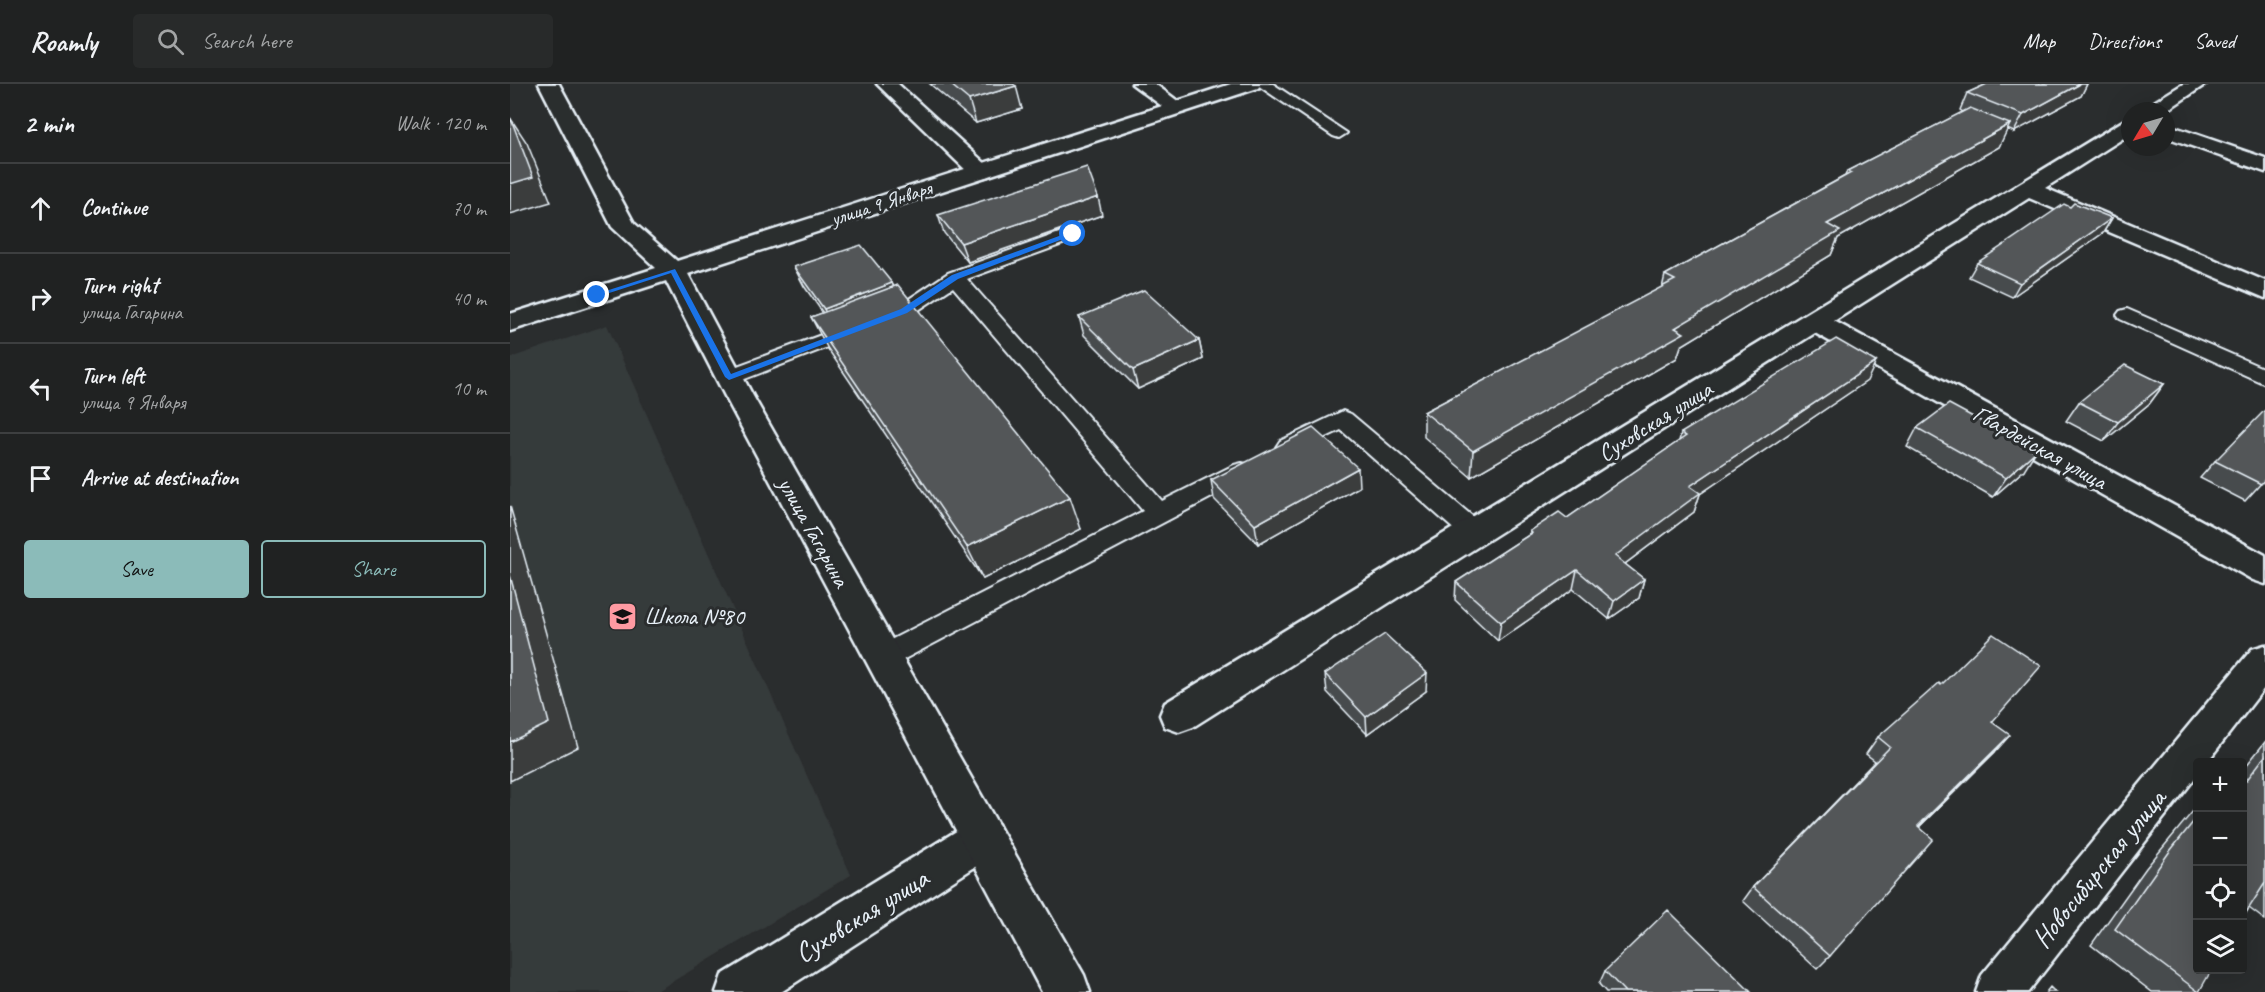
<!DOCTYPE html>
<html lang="en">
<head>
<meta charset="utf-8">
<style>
	body { margin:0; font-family:Caveat,sans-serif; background:#282a2a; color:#f1f3f6 }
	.controls { position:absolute; right:18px; bottom:18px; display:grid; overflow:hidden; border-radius:6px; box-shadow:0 6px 24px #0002 }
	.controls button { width:54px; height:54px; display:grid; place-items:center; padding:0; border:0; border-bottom:2px solid #3d3f40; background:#202222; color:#f1f3f6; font:30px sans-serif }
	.compass { position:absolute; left:1611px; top:18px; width:54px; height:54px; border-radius:50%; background:#202222; box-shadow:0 6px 24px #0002; rotate:232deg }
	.stop { position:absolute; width:18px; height:18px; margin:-14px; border:4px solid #1a73e8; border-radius:50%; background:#fff }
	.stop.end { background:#1a73e8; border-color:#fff; box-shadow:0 2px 6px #0008 }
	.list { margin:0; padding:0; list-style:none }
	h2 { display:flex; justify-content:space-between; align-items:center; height:78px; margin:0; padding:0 24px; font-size:26px }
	h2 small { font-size:20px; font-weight:400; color:#a2a4a5 }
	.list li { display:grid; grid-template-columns:39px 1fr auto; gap:18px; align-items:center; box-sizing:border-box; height:90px; padding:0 24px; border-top:2px solid #3d3f40 }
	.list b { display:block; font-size:22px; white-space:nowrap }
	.list p { margin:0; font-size:20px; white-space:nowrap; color:#a2a4a5 }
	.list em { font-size:20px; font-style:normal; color:#a2a4a5 }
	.actions { display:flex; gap:12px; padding:18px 24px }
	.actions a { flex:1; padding:14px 0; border:2px solid #8bbbb9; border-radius:6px; text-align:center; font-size:21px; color:#8bbbb9 }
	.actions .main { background:#8bbbb9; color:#111 }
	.icon { flex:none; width:33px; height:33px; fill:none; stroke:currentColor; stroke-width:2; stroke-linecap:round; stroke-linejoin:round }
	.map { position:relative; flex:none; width:1755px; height:908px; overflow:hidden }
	header { display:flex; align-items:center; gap:36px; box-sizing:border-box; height:84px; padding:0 30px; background:#202222; border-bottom:2px solid #3d3f40 }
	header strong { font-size:28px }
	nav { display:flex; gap:33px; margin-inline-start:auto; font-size:21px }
	.search { width:420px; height:54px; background:#282a2a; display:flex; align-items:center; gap:15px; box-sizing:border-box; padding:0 21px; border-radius:6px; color:#a2a4a5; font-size:22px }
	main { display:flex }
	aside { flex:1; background:#202222 }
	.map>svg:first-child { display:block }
</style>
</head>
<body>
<header>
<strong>Roamly</strong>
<div class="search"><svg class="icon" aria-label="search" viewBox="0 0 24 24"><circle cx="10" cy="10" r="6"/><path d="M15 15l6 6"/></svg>Search here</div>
<nav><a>Map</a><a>Directions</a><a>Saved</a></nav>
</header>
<main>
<aside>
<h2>2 min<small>Walk · 120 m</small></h2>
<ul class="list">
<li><svg class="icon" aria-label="ahead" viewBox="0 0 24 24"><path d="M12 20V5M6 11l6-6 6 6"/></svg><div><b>Continue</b></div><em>70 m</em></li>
<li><svg class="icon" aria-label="right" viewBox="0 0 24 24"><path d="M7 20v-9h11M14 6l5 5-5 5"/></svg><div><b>Turn right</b><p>улица Гагарина</p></div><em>40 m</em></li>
<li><svg class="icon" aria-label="left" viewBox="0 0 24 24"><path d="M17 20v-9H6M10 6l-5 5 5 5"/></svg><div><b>Turn left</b><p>улица 9 Января</p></div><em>10 m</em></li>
<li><svg class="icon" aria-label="arrive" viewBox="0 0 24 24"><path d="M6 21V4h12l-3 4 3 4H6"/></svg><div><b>Arrive at destination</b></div></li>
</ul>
<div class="actions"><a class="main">Save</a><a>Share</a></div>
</aside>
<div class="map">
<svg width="1755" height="908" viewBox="0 0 1755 908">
	<rect width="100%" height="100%" fill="#2a2d2e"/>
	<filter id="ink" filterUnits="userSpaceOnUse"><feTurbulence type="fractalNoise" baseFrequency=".0167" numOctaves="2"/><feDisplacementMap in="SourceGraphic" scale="12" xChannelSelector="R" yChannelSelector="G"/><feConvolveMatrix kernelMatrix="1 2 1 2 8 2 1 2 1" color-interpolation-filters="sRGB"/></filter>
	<g filter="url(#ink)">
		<path fill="#363a3b" d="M 97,241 L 341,791 L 145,908 L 0,908 L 0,274 Z"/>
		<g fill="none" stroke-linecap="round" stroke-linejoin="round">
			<defs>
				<path id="lane" d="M 746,0 L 763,0 L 837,49 L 829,54 L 823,52 Z
					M 563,144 L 569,146 L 572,150 L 569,154 L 457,195 L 652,417 L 724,381 L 732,379 L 740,381 L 744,387 L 740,393 L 383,581 L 373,585 L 363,581 L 359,573 L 363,565 L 633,427 L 443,203 L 401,231 L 227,298 L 219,300 L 211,298 L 208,293 L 211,288 L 387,223 L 438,189 Z
					M 1617,225 L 1755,285 L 1755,300 L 1610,235 L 1607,231 L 1610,227 Z
					M 833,327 L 841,330 L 974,442 L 978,449 L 974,456 L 965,458 L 956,456 L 831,346 L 778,371 L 770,369 L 766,363 L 770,357 Z"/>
				<path id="street" d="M 367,0 L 388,0 L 478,82 L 481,87 L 478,92 L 470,94 L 462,92 Z
					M 622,0 L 645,0 L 677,24 L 674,28 L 660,28 Z
					M 1673,0 L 1696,0 L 1656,27 L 1633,27 L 1636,23 Z
					M 1620,35 L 1620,50 L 1535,104 L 1755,197 L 1755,214 L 1519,114 L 1324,237 L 1755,471 L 1755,500 L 1743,496 L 1305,249 L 683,643 L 669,648 L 655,643 L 650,631 L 655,619 L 1613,37 Z
					M 1656,40 L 1755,74 L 1755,88 L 1656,53 Z
					M 1755,561 L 1755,603 L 1697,678 L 1688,678 L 1688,690 L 1518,908 L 1466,908 L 1472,891 L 1742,565 Z
					M 473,734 L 488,740 L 494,754 L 488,768 L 271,908 L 206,908 L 212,891 L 458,740 Z"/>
				<path id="secondary" d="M 29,0 L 49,0 L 124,139 L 167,177 L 721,0 L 751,0 L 748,4 L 178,190 L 243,312 L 574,891 L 580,908 L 532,908 L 215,312 L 156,197 L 0,247 L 0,230 L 146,184 L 102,143 Z"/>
			</defs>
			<use href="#lane" stroke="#e8f1f8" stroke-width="4"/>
			<use href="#street" stroke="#e8f1f8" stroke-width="5"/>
			<use href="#secondary" stroke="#e8f1f8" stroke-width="5"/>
			<use href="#lane" fill="#2a2d2e" fill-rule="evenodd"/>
			<use href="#street" fill="#2a2d2e" fill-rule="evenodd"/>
			<use href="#secondary" fill="#2a2d2e" fill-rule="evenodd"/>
		</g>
		<path fill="#474b4d" stroke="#e8f1f8" stroke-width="1.5" d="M 420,0 L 503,0 L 512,25 L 466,39 Z
			M 1477,0 L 1577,0 L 1571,12 L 1504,48 L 1497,45 L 1489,63 L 1328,154 L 1321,171 L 1171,262 L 1167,274 L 961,393 L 914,353 L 914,328 L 1152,204 L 1155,191 L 1335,92 L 1337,87 L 1453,28 L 1450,26 L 1457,9 Z
			M 1560,123 L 1602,134 L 1593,149 L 1502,213 L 1459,193 L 1467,179 Z
			M 428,131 L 592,131 L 458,178 L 434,149 Z
			M 284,183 L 382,199 L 384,203 L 571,445 L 473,495 L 318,265 L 301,233 L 313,229 L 294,202 Z
			M 569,233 L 689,256 L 693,275 L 628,305 L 574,251 Z
			M 1357,297 L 1190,410 L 1184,428 L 1115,480 L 1134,495 L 1129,514 L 1099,535 L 1063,505 L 988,557 L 945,516 L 946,498 L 1019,451 L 1020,447 L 1057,434 L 1169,357 L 1171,349 Z
			M 1654,300 L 1640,319 L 1594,357 L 1556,337 L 1569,318 Z
			M 1407,344 L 1514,386 L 1483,413 L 1397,363 Z
			M 1705,377 L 1755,395 L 1735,417 L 1690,394 Z
			M 701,396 L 849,403 L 748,460 L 704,415 Z
			M 815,590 L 916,607 L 857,650 L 817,608 Z
			M 1482,638 L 1485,668 L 1409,743 L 1320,872 L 1307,885 L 1233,817 L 1243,803 L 1365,677 L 1356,670 L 1368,653 Z
			M 1755,658 L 1755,836 L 1739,824 L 1732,835 L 1732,687 Z
			M 1688,721 L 1688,885 L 1689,908 L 1642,908 L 1581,861 L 1636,784 Z
			M 1095,887 L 1241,908 L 1096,908 L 1089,900 Z"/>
		<path fill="#3a3d3e" stroke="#e8f1f8" stroke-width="1.5" d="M 1570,0 L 1577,0 L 1571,12 L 1504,48 L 1513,31 Z
			M 506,2 L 512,25 L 466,39 L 459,16 Z
			M 1,35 L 17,59 L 41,118 L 0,130 Z
			M 1500,40 L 1489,63 L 1328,154 L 1321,171 L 1171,262 L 1167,274 L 961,393 L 963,367 L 1165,244 L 1317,140 Z
			M 588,113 L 592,131 L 458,178 L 451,159 Z
			M 1602,134 L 1593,149 L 1502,213 L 1510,199 Z
			M 382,199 L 390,218 L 323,244 L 314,225 Z
			M 689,256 L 693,275 L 628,305 L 623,286 Z
			M 1366,278 L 1357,297 L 1190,410 L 1184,428 L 1100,491 L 1105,472 L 1180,402 Z
			M 1654,300 L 1640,319 L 1594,357 L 1608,338 Z
			M 1526,367 L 1514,386 L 1483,413 L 1496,394 Z
			M 848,384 L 849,403 L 748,460 L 745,441 Z
			M 560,413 L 571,445 L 473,495 L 457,463 Z
			M 0,422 L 68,663 L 0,697 Z
			M 1067,486 L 1063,505 L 988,557 L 991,538 Z
			M 1134,495 L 1129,514 L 1099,535 L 1104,517 Z
			M 917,589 L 916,607 L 857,650 L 856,633 Z
			M 1500,651 L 1485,668 L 1394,758 L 1408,742 Z"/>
		<path fill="#535759" stroke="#e8f1f8" stroke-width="1.5" d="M 440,0 L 503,0 L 506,2 L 459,16 Z
			M 1477,0 L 1570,0 L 1513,31 L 1457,9 Z
			M 1460,24 L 1500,40 L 1317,140 L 1330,147 L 1165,244 L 1174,249 L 963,367 L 914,328 L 1165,196 L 1155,191 L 1341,89 L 1337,87 Z
			M 0,35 L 1,35 L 23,93 L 0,100 Z
			M 577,83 L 588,113 L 451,159 L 428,131 Z
			M 1564,119 L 1602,134 L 1510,199 L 1467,179 L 1554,120 L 1560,123 Z
			M 351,161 L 382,199 L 314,225 L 284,183 Z
			M 388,201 L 560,413 L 457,463 L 301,233 Z
			M 634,206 L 689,256 L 623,286 L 569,233 Z
			M 1326,255 L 1366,278 L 1180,402 L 1190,409 L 1105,472 L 1134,495 L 1104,517 L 1067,486 L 991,538 L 946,498 L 1022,449 L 1020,447 L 1049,428 L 1057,434 L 1176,352 L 1171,349 Z
			M 1615,281 L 1654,300 L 1608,338 L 1569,318 Z
			M 1439,320 L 1526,367 L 1496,394 L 1407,344 Z
			M 1755,326 L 1755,395 L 1751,400 L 1705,377 Z
			M 803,344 L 848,384 L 745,441 L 701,396 Z
			M 0,491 L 39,639 L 0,658 Z
			M 875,550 L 917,589 L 856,633 L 815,590 Z
			M 1483,550 L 1531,582 L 1482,638 L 1500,651 L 1408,742 L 1423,755 L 1320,872 L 1243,803 L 1380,663 L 1368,653 L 1429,599 L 1431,601 Z
			M 1755,672 L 1755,799 L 1732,835 L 1732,695 L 1736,697 Z
			M 1688,732 L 1688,885 L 1702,885 L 1689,908 L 1605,845 L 1660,767 Z
			M 1158,826 L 1241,908 L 1115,908 L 1095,887 Z
			M 1540,903 L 1545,908 L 1536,908 Z"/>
	</g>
	<path fill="#1a73e8" d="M 560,148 L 566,150 L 448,195 L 397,229 L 219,296 L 215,293 L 161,189 L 90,212 L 83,211 L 165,185 L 221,290 L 391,225 L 442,191 Z"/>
	<defs>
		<symbol id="school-square" viewBox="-11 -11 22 22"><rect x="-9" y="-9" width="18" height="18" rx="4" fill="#ff9aa2" stroke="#2a2d2e"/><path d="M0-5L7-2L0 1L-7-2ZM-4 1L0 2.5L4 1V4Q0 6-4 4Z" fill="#111"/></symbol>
	</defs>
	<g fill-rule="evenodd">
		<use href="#school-square" x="96" y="516" width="33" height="33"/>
	</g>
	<g text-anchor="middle" stroke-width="6" stroke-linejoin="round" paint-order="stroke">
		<g font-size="20" fill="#e8f1f8" stroke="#2a2d2e">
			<text transform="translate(371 119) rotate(-18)" y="7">улица 9 Января</text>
		</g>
		<g font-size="24" fill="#e8f1f8" stroke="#2a2d2e">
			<text transform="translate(1145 337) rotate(-32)" y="8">Суховская улица</text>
			<text transform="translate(1530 363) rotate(29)" y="8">Гвардейская улица</text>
			<text transform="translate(304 448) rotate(61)" y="8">улица Гагарина</text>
		</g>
		<g font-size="24" fill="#e8f1f8" stroke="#2a2d2e" text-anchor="start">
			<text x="134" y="540">Школа №80</text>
		</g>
		<g font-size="28" fill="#e8f1f8" stroke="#2a2d2e">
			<text transform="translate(1588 784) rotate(-51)" y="10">Новосибирская улица</text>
			<text transform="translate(351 831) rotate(-32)" y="10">Суховская улица</text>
		</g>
	</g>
</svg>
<div class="controls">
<button>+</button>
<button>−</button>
<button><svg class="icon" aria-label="locate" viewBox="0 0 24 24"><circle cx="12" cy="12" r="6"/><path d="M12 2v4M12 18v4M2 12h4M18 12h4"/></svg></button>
<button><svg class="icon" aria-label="layers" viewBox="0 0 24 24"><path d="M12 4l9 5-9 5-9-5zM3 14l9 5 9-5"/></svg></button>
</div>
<svg class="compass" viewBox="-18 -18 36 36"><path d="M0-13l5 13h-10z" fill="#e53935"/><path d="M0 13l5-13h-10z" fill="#a2a4a5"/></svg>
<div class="stop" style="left:563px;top:150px"></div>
<div class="stop end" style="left:87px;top:211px"></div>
</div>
</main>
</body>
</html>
